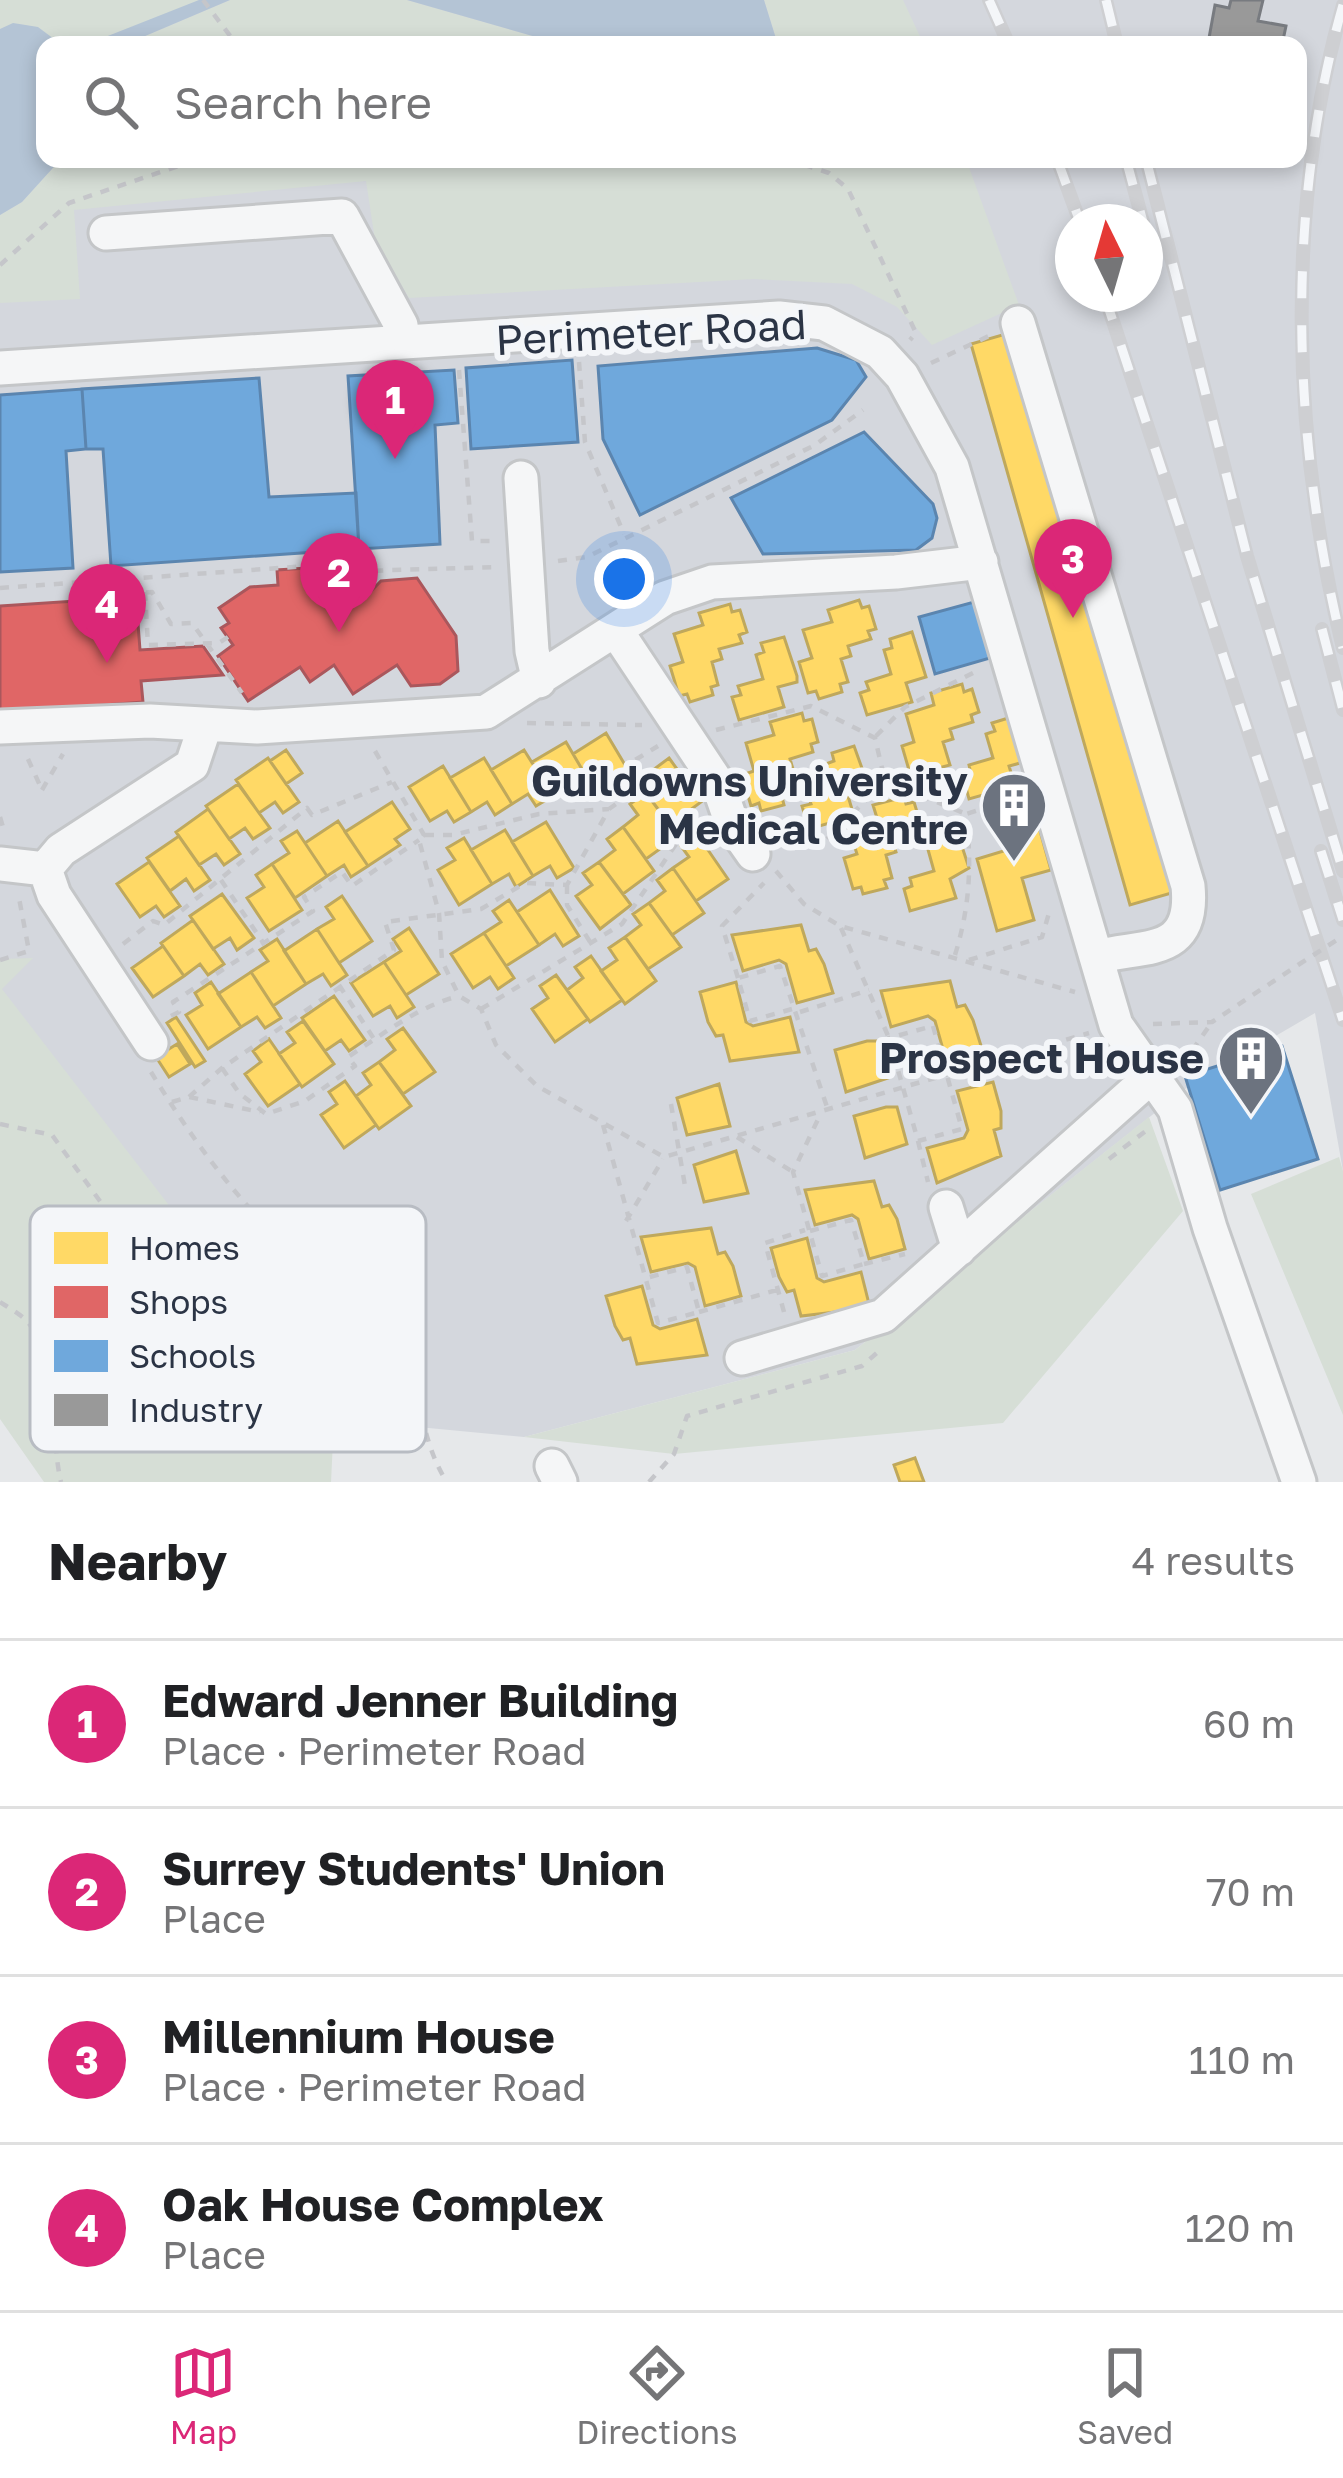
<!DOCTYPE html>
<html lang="en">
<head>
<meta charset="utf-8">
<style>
	body { margin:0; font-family:"Golos Text",sans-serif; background:#f6f6f6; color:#202124 }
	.compass { position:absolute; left:1055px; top:204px; width:108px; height:108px; border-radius:50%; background:#fff; box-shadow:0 6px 18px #0003; rotate:355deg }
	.you { position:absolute; left:624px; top:579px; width:42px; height:42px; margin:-30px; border:9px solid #fff; border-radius:50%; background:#1a73e8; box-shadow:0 0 0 18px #1a73e833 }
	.badge { display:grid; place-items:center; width:78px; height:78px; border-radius:50%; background:#db2777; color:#fff; font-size:39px; font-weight:700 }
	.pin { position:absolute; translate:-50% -99px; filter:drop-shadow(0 3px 6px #0008) }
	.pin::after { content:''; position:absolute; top:63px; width:42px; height:36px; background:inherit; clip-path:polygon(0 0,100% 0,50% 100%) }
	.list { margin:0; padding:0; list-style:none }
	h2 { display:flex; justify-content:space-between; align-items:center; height:156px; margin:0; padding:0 48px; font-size:51px }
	h2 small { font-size:39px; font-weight:400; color:#757577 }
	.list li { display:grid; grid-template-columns:78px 1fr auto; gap:36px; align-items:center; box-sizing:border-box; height:168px; padding:0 48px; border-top:3px solid #e0e0e0 }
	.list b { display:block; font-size:45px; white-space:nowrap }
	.list p { margin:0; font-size:39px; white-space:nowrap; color:#757577 }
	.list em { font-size:39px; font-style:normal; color:#757577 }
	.icon { flex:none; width:66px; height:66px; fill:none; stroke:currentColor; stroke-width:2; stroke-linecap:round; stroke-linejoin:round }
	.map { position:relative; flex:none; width:1343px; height:1482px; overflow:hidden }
	.search { position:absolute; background:#fff; box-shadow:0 6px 18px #0003; left:36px; right:36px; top:36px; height:132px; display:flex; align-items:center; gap:30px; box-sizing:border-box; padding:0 42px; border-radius:24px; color:#757577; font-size:45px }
	.sheet { height:828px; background:#fff }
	nav { display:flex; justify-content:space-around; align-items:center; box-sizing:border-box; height:168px; border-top:3px solid #e0e0e0; background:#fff; font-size:33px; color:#757577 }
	nav a { display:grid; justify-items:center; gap:6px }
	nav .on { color:#db2777 }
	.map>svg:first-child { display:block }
</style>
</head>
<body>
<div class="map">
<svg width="1343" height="1482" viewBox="0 0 1343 1482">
	<rect width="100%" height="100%" fill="#e6e8ea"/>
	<path fill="#d4d7dd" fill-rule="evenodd" d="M 0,0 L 1343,0 L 1343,1171 L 1315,1013 L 1185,1089 L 855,1350 L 524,1437 L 334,1419 L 0,989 ZM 45,45 L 1298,45 L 1298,159 L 45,159 ZM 1073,222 L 1145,222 L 1145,294 L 1073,294 Z"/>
	<path fill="#d6ded6" d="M 0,0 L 199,0 C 175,12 94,46 71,45 C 43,44 37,13 0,29 Z
		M 230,0 L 407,0 L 564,45 L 124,45 Z
		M 764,0 L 903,0 L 924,45 L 778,45 Z
		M 61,159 L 966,159 L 1019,305 L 932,345 L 897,307 L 852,284 L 754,279 L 409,298 L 375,240 L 366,181 L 74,210 L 80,299 L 0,303 L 0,215 L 22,202 Z
		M 33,958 L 2,989 L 334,1419 L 331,1482 L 44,1482 L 0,1419 L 0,959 Z
		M 1149,1117 L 1183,1211 L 1003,1423 L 674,1454 L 524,1437 L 855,1350 Z
		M 1339,1157 L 1343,1171 L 1343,1415 L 1251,1194 Z"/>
	<path fill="#b4c4d5" d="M 199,0 L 230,0 L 124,45 L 85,45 Z
		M 407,0 L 764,0 L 778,45 L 564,45 Z
		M 13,23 L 38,27 L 62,45 L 45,45 L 45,159 L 61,159 L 22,202 L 0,215 L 0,29 Z"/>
	<path fill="#ffd966" stroke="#bfa85c" stroke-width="3" d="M 1016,331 L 1175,892 L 1130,905 L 971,344 Z
		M 859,600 L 862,608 L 869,606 L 876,629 L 868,631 L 871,639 L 848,646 L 851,656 L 841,659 L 848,682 L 840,684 L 842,692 L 819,699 L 816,691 L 808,693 L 799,662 L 812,658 L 803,630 L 832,622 L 828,610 Z
		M 730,604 L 732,612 L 740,610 L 747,632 L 739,635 L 742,643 L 719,649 L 722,659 L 712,662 L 718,685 L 711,687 L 713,695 L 690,702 L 687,694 L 679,696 L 670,666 L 683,662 L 674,634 L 703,625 L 699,613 Z
		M 912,632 L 926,677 L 906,683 L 912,702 L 867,715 L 860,693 L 869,690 L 866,682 L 891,674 L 884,650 L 892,648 L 890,639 Z
		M 784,637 L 797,676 L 797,682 L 778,687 L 784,707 L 739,720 L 732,697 L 741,695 L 738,686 L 763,679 L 756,655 L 764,652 L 761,643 Z
		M 962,684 L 964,692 L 972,689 L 979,712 L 971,715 L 973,722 L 950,729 L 953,739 L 943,742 L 950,765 L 942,767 L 944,775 L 921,782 L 919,774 L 911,777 L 902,746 L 914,742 L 906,714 L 934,705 L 931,693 Z
		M 802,713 L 804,721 L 812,719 L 818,742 L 811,744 L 813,752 L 790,759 L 793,769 L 783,772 L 790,795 L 782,797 L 784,805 L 761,811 L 759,803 L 751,806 L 742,775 L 754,771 L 746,743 L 774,735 L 770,722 Z
		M 1015,716 L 1028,761 L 1009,766 L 1015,786 L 969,799 L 963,777 L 971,774 L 969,765 L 993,758 L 986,734 L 995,731 L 992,723 Z
		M 606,733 L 634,780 L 618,790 L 610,778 L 593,788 L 573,754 Z
		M 566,742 L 593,788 L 577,798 L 569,786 L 553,796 L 532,762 Z
		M 854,746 L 868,785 L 868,791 L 848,796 L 854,816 L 809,829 L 802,806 L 811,804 L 808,795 L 833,788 L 826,764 L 834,761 L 832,753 Z
		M 286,750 L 302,773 L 286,784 L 270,761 Z
		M 524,750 L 553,796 L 536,806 L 528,794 L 512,804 L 491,770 Z
		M 268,758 L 299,802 L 283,813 L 275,802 L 259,813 L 236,780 Z
		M 484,758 L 512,804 L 495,815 L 487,802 L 471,812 L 450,778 Z
		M 669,758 L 701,802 L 670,825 L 646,793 L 662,781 L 653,770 Z
		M 443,766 L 471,812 L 454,822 L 447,811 L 430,821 L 409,787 Z
		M 238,784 L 270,828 L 253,839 L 245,828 L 229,839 L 206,806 Z
		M 646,793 L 678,836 L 646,859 L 623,827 L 638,815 L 630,804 Z
		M 904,797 L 906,804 L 914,802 L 921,825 L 913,827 L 915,835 L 893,842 L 896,852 L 886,855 L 892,878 L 884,880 L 887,888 L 863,894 L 861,887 L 853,889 L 844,858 L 857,854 L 848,826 L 877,818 L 873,805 Z
		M 392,802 L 410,829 L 395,839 L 400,845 L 368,866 L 345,832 Z
		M 1033,806 L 1051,870 L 1022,878 L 1034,920 L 997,931 L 977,859 L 1007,850 L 997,816 Z
		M 208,809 L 240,854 L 224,865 L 216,854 L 199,865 L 176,832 Z
		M 338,821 L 368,866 L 351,877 L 344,865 L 327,876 L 305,843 Z
		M 546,822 L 574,868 L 557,878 L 550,866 L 533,876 L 512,842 Z
		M 623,827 L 654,871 L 623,894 L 599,862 L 615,850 L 607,839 Z
		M 956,828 L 969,868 L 950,879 L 956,898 L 910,911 L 904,889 L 912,886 L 910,878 L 934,871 L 927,846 L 936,844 L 933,835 Z
		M 505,830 L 533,876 L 516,887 L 509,874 L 492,884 L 471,850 Z
		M 297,831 L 327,876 L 295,898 L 272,864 L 289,853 L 281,841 Z
		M 697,834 L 728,879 L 696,901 L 673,868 L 689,857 L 681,846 Z
		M 179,836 L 210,880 L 194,891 L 186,879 L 170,891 L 147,858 Z
		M 464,838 L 492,884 L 459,905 L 438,870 L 455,860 L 447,848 Z
		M 149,862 L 180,906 L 164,917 L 156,906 L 140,917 L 117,884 Z
		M 599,862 L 631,905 L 600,929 L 576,896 L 592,885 L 583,873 Z
		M 272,864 L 302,910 L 269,931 L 247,898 L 264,887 L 256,875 Z
		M 673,868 L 704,913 L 672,935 L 649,903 L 665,891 L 657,880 Z
		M 550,890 L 579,936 L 563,946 L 555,934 L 539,945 L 517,912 Z
		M 222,894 L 254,938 L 237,950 L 230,938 L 213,949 L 190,916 Z
		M 342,896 L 372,941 L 339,963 L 317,929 L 334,919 L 326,907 Z
		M 509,900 L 539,945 L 506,966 L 484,933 L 501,922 L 493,911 Z
		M 649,903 L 681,947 L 648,969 L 625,937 L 641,925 L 633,914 Z
		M 193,920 L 224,964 L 208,975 L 200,964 L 184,976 L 161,943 Z
		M 801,925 L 809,951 L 816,949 L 824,964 L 833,993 L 797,1003 L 786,964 L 779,960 L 743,971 L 732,935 Z
		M 409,928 L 439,974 L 406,995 L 384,962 L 401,951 L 393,939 Z
		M 317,929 L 347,975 L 331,986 L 323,974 L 306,984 L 284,951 Z
		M 484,933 L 514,978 L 498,989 L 490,977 L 473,988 L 451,954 Z
		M 625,937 L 656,981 L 625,1004 L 601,971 L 617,960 L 609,948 Z
		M 277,939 L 306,984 L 273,1006 L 251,972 L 268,961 L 260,950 Z
		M 163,946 L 184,976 L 153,997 L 132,968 Z
		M 591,956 L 622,1000 L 590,1022 L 567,990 L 583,978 L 575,967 Z
		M 384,962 L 414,1007 L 397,1018 L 390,1006 L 373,1016 L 351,983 Z
		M 251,972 L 281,1018 L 265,1028 L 257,1017 L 241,1027 L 218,994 Z
		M 556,975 L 588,1019 L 555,1042 L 532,1009 L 548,998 L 540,986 Z
		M 950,981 L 957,1007 L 965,1005 L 973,1020 L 982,1049 L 946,1060 L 935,1021 L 928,1016 L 891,1027 L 881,991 Z
		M 211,982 L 241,1027 L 208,1049 L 186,1015 L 202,1005 L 195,993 Z
		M 736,982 L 746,1022 L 753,1026 L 790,1017 L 799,1052 L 730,1061 L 723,1035 L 716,1036 L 708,1022 L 700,992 Z
		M 334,996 L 365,1040 L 349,1051 L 341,1040 L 325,1051 L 302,1018 Z
		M 176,1017 L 205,1061 L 195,1067 L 167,1023 Z
		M 303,1021 L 334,1064 L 302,1087 L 279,1054 L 295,1043 L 287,1032 Z
		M 403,1028 L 435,1072 L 403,1094 L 379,1062 L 395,1050 L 387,1039 Z
		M 269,1039 L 300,1084 L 268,1106 L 245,1074 L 261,1062 L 253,1051 Z
		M 867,1041 L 878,1041 L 888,1078 L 846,1092 L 835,1050 Z
		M 177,1044 L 190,1064 L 169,1077 L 156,1057 Z
		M 379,1062 L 411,1106 L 379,1129 L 356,1096 L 371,1085 L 363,1073 Z
		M 345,1081 L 376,1125 L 344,1148 L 321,1115 L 337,1104 L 329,1092 Z
		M 993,1082 L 1001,1111 L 1001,1128 L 994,1130 L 1001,1156 L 937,1183 L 927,1148 L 964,1138 L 968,1130 L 957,1091 Z
		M 719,1084 L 730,1126 L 687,1135 L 677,1098 Z
		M 886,1107 L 897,1107 L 907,1144 L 865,1158 L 854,1116 Z
		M 736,1151 L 748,1193 L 704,1202 L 694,1165 Z
		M 874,1181 L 882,1207 L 889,1205 L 897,1219 L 905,1249 L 869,1259 L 858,1219 L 852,1215 L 815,1225 L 805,1190 Z
		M 711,1228 L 718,1254 L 725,1252 L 733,1266 L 741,1296 L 705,1306 L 695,1267 L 688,1263 L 651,1272 L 641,1237 Z
		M 807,1238 L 817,1278 L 824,1282 L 861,1272 L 870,1308 L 801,1316 L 794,1290 L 787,1292 L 779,1277 L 771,1248 Z
		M 642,1286 L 653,1325 L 660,1329 L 697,1319 L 707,1355 L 637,1364 L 630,1338 L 623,1340 L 615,1326 L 606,1296 Z
		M 915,1458 L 924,1482 L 900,1482 L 894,1465 Z"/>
	<path fill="#e06666" stroke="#aa575c" stroke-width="3" d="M 307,568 L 308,581 L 360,578 L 369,593 L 381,581 L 417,578 L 456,636 L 458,671 L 440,684 L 411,686 L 397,665 L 353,694 L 334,665 L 310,682 L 300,667 L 248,701 L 218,656 L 233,645 L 221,628 L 229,623 L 219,608 L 250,587 L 278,585 L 277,570 Z
		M 136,597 L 140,650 L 203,646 L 223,675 L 141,681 L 143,702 L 0,713 L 0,606 Z"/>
	<path fill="#6fa8dc" stroke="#5b85af" stroke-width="3" d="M 817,348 L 856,360 L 866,377 L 832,420 L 640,515 L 603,439 L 598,366 Z
		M 572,360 L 578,442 L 471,449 L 466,368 Z
		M 454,370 L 458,423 L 435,425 L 440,544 L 359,549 L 348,376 Z
		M 259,378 L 269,497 L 356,493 L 359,549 L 111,566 L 103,449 L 86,449 L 82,389 Z
		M 82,389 L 86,449 L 66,451 L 73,568 L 0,572 L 0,395 Z
		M 864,432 L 933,504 L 937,518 L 932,538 L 916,550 L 763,554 L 731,498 Z
		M 974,602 L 990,658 L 935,674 L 919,617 Z
		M 1282,1046 L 1318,1159 L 1220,1190 L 1185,1076 Z"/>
	<path fill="#999" stroke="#787b80" stroke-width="3" d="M 1231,0 L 1263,0 L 1258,21 L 1286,26 L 1282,45 L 1224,45 L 1225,40 L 1209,38 L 1215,5 L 1229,8 Z"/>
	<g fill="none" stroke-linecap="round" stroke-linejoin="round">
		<defs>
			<path id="minor" d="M 106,233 L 342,216 L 401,325 L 403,342
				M 1018,323 L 1188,886 C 1195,958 1143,944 1097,957
				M 0,368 L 779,318 L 824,323 L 880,352 L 902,376 L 952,467 L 1116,1025 L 1175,1109 L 1210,1228 L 1299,1482
				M 521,478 L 532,651 L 539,681
				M 617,632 L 718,784 L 732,824 L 753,854
				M 0,727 L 150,721 L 257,727 L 486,712 L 665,598 L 712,582 L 896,572 L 981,562
				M 0,864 L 45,869 L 61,850 L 192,765 L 205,726
				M 45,869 L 54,895 L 151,1043
				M 946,1207 L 959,1249
				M 742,1358 L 883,1316 L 1154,1074
				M 552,1466 L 560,1482"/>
		</defs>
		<use href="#minor" stroke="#c4c6c8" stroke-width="39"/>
		<path stroke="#c5c6ca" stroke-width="4.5" stroke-dasharray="9 9" stroke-linecap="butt" d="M 203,0 L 237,45
			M 356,45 L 363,41 L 382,45
			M 787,159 L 829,173 L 848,189 L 916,333 L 910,340
			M 0,265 L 69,203 L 199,159
			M 579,362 L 585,442 L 624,534
			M 931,363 L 991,335
			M 459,370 L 472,541 L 493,541
			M 558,561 L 587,557 L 815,445 L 863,410
			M 120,583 L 121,594 L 152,592 L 171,624 L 192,623 L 242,693
			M 0,588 L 321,565 L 328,572 L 499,567
			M 145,592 L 148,645 L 219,643 L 228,637
			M 527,723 L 642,725
			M 716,730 L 811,706 L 875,738 L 885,781 L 966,814
			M 876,736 L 905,707 L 981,669
			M 375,751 L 424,835 L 419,840 L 439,913 L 442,961 L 459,996 L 481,1009 L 496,1045 L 537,1086 L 664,1157 L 1089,1033
			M 28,759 L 42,790
			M 42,790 L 63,754
			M 0,817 L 5,834
			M 425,835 L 453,835 L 539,814 L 609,809
			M 827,839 L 885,781
			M 776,871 L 804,904 L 840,926 L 1075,992
			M 221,880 L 264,944
			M 567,885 L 567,905 L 592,945
			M 841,928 L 889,1038
			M 123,944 L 153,921 L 164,925 L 307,808 L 312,815 L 392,782
			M 955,955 C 970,906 972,865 966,814 L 1019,797
			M 0,960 L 29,951 L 19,898
			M 969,960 L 1042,937 L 1049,913
			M 738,978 L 722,926 L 764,883
			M 339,985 L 374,1039
			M 481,1009 L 622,924 L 676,844 L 697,829
			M 792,1009 L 750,1021 L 738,978 L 780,966 L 828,1110
			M 800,1012 L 869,990
			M 171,1016 L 179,1012 L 173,1002 L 313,911 L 304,897 L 342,872 L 352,886 L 419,840
			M 1153,1024 L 1212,1022 L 1298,965
			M 933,1026 L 962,1129 L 918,1141 L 889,1038 Z
			M 1182,1065 L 1212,1022
			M 222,1068 L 239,1093 L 266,1114 L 305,1101 L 355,1066 L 348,1057 C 383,1034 419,1006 459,996
			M 151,1072 C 193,1141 244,1212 307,1263 C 330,1281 365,1291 383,1313 C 423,1359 413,1431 447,1482
			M 189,1097 L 222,1068 L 394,950 L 385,922 L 481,909 L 525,883 L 567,885 L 609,809 L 646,783 L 635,760 L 658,746
			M 172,1102 L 189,1097 L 260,1112
			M 671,1104 L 685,1186
			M 0,1124 L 52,1135 L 150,1270 L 149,1302 L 124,1334 L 30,1325
			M 603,1125 L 658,1323 L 699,1312 L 687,1267 L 646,1278
			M 737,1137 L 793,1172
			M 918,1141 L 928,1182
			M 1109,1159 L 1147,1130
			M 626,1221 L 663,1159
			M 810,1231 L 851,1220 L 864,1264 L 822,1276 L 793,1172 L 821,1113
			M 864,1264 L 905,1254
			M 0,1302 C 9,1308 24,1316 30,1325 C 63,1370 49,1433 61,1482
			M 699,1312 L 777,1290
			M 784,1312 L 765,1243 L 805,1230
			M 649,1482 L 674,1454 L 687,1416 L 862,1366 L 879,1351"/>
		<use href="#minor" stroke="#f5f6f7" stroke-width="33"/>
		<defs>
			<path id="rail" d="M 989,0 L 1009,45
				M 1106,0 L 1117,45
				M 1343,5 C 1284,211 1292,440 1343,648
				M 1057,159 L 1080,222
				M 1126,159 L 1143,222
				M 1146,159 L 1247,556 L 1343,871
				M 1104,294 L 1343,1020
				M 1322,629 L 1343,710
				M 1321,851 L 1343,920"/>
		</defs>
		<use href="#rail" stroke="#cecfd2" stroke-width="14"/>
		<use href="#rail" stroke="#f4f6f9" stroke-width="9" stroke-dasharray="27" stroke-linecap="butt"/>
		<path stroke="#c5c6ca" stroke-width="4.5" stroke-dasharray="9 9" stroke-linecap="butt" d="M 1298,965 L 1343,936"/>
	</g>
	<defs>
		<symbol id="building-pin" viewBox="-11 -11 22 30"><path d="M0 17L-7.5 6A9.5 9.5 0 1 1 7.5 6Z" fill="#6c737f" stroke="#f4f6f9"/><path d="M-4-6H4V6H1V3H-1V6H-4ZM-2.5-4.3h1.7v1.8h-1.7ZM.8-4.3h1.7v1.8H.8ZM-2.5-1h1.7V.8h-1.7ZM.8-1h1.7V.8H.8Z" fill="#fff"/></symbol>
	</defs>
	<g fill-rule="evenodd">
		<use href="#building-pin" x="976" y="767" width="76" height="104"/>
		<use href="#building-pin" x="1213" y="1020" width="76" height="104"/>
	</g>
	<g text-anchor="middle" stroke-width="12" stroke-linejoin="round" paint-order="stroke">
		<g font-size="42" fill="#2b3445" stroke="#f4f6f9">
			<text transform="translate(651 332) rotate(-3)" y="15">Perimeter Road</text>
		</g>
		<g font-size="42" font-weight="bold" fill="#2b3445" stroke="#f4f6f9" text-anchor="end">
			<text x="968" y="796">Guildowns University<tspan x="968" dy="48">Medical Centre</tspan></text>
			<text x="1204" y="1073">Prospect House</text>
		</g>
	</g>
	<rect x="30" y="1206" width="396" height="246" rx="18" fill="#f4f6f9" stroke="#b8bcc3" stroke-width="3"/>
	<rect x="54" y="1232" width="54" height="32" fill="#ffd966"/>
	<rect x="54" y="1286" width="54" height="32" fill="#e06666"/>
	<rect x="54" y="1340" width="54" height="32" fill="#6fa8dc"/>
	<rect x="54" y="1394" width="54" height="32" fill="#999"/>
	<g font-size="33" fill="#2b3445">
		<text x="129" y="1260">Homes</text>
		<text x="129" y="1314">Shops</text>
		<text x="129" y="1368">Schools</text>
		<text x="129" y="1422">Industry</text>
	</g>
</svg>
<svg class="compass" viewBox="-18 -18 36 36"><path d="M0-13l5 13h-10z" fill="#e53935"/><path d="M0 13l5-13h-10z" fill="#757577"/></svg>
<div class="you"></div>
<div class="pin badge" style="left:395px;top:459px">1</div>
<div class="pin badge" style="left:339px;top:632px">2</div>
<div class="pin badge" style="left:1073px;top:618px">3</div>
<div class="pin badge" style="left:107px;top:663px">4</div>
<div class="search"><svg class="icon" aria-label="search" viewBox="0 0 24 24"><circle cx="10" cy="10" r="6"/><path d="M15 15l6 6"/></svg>Search here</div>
</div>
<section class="sheet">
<h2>Nearby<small>4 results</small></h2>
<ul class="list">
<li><span class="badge">1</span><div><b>Edward Jenner Building</b><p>Place · Perimeter Road</p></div><em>60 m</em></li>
<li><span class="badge">2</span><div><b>Surrey Students' Union</b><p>Place</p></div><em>70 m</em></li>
<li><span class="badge">3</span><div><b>Millennium House</b><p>Place · Perimeter Road</p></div><em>110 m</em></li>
<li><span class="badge">4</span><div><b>Oak House Complex</b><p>Place</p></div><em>120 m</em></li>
</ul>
</section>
<nav>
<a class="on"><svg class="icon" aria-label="map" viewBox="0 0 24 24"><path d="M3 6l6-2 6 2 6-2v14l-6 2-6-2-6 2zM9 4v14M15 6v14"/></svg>Map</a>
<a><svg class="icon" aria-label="directions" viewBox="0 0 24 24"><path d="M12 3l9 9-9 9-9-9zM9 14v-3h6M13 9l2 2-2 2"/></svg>Directions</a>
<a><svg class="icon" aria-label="saved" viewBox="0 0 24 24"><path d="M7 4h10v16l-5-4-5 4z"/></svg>Saved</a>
</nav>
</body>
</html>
